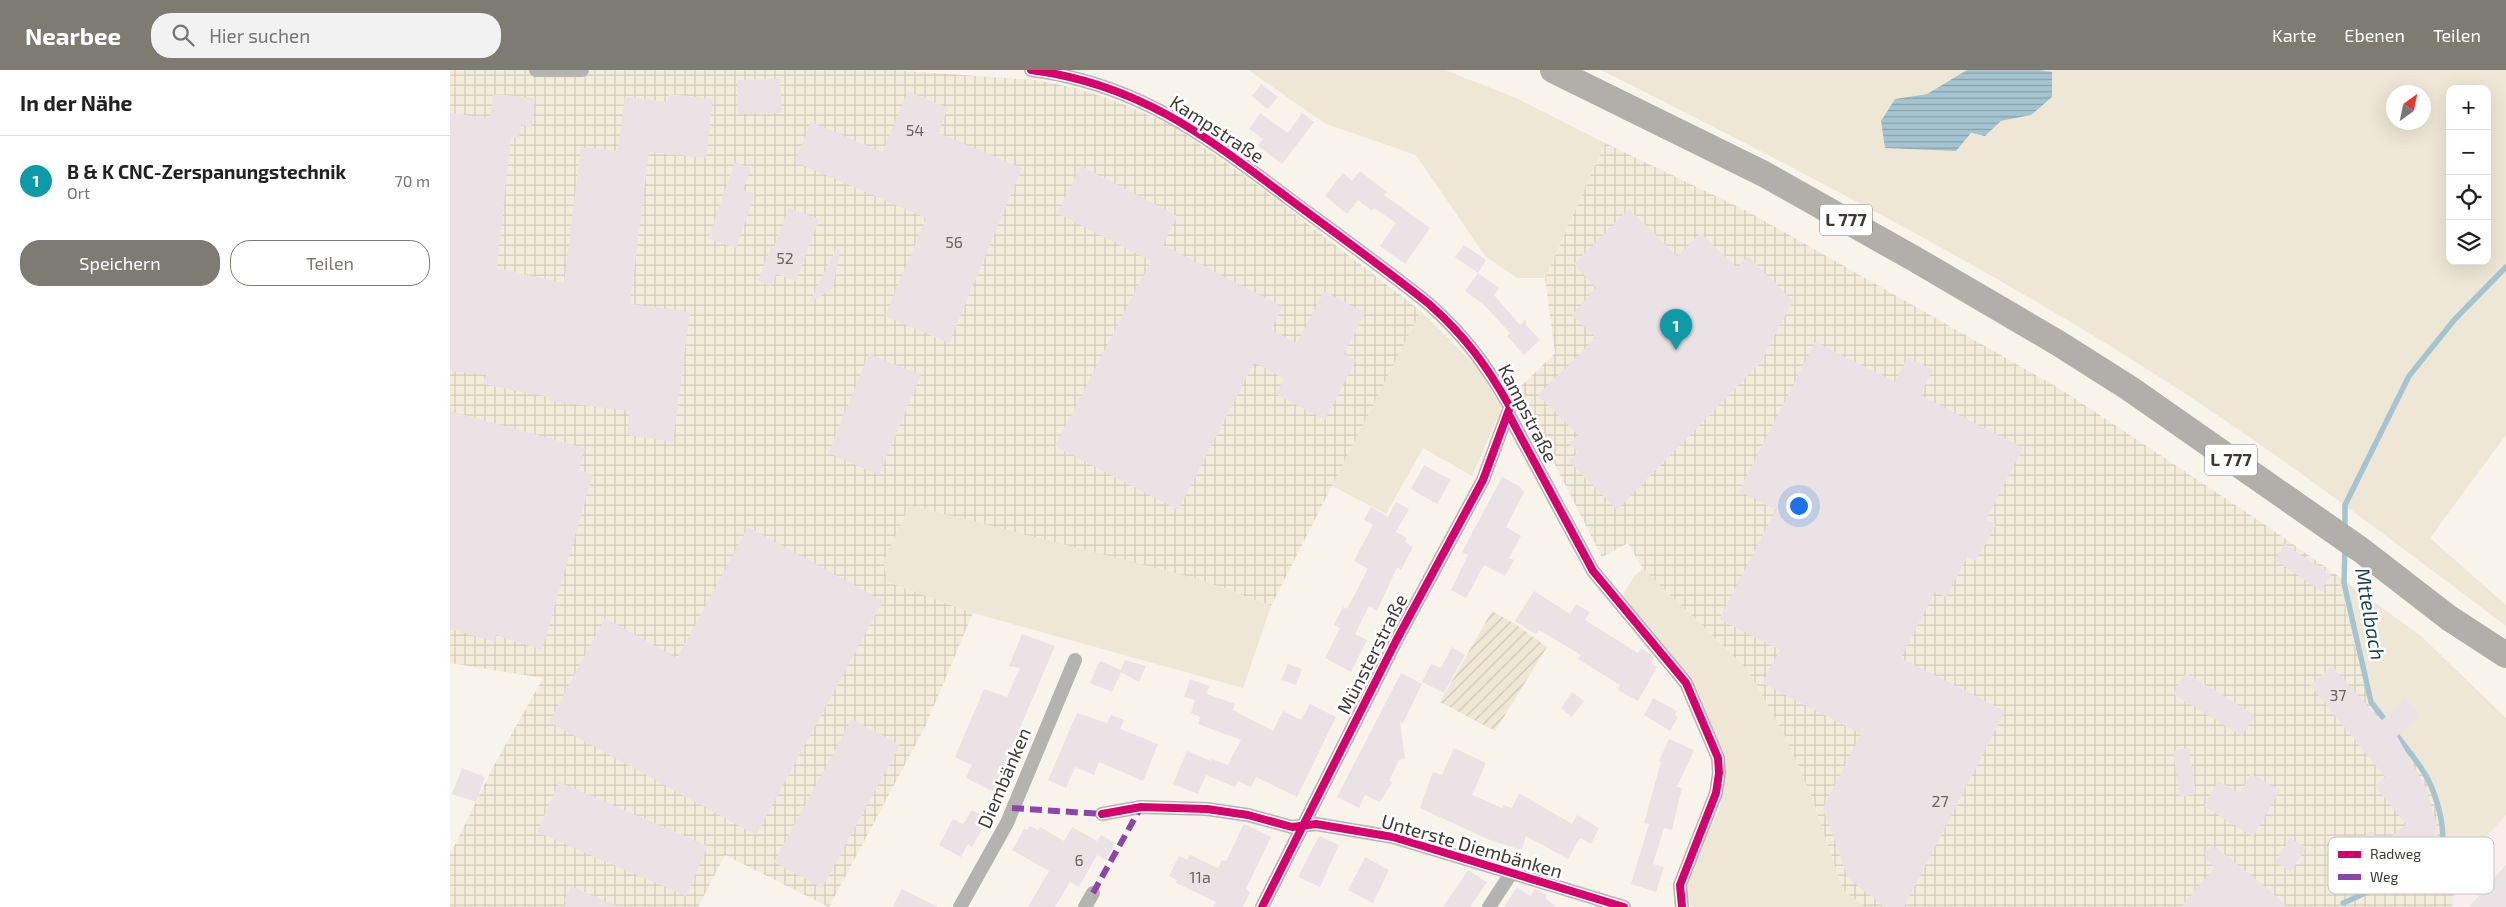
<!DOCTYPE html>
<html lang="de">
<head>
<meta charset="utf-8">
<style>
	body { margin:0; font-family:"Exo 2",sans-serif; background:#f2f2f2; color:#222 }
	.controls { position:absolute; right:15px; top:15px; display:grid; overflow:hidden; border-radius:10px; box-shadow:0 5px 20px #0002 }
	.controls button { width:45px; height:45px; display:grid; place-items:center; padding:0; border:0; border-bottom:1px solid #e0e0e0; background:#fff; color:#222; font:25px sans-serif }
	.compass { position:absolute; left:1936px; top:15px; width:45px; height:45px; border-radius:50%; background:#fff; box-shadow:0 5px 20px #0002; rotate:33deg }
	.you { position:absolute; left:1348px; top:435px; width:18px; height:18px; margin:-12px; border:4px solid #fff; border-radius:50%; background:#1a73e8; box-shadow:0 0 0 8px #1a73e833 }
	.badge { display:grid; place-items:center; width:32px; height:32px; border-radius:50%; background:#7e7b73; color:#fff; font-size:16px; font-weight:700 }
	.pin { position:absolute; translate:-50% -41px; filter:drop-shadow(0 1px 2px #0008) }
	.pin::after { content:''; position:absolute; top:26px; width:18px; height:15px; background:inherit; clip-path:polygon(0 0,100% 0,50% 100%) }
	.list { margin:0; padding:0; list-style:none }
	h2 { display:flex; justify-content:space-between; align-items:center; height:65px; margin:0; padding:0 20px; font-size:21px }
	h2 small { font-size:16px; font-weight:400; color:#767676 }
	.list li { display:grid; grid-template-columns:32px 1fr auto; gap:15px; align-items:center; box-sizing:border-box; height:90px; padding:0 20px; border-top:1px solid #e0e0e0 }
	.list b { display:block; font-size:19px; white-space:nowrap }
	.list p { margin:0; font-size:16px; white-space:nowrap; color:#767676 }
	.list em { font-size:16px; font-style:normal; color:#767676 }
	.actions { display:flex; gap:10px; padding:15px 20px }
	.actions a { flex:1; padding:11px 0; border:1px solid #7e7b73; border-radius:20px; text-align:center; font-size:18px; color:#7e7b73 }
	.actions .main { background:#7e7b73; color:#fff }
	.icon { flex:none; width:28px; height:28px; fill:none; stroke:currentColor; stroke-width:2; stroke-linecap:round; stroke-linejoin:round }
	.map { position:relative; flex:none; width:2056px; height:837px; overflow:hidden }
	header { display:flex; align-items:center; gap:30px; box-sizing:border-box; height:70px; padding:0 25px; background:#7e7b73; color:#fff }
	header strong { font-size:24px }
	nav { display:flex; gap:28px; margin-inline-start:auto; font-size:18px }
	.search { width:350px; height:45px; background:#f2f2f2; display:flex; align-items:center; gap:12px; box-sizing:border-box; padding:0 18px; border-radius:20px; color:#767676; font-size:19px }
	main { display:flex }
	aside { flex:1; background:#fff }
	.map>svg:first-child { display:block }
</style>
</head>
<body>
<header>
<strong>Nearbee</strong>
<div class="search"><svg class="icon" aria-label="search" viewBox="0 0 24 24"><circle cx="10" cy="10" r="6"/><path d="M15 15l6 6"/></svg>Hier suchen</div>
<nav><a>Karte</a><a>Ebenen</a><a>Teilen</a></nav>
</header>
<main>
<aside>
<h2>In der Nähe<small></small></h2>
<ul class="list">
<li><span class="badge" style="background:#0f9aa8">1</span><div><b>B &amp; K CNC-Zerspanungstechnik</b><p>Ort</p></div><em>70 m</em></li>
</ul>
<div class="actions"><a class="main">Speichern</a><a>Teilen</a></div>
</aside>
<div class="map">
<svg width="2056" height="837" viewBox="0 0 2056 837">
	<defs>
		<pattern id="industrial-grid" width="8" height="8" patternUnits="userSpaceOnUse" patternTransform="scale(1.25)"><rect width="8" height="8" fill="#f3ecdb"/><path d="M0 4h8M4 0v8" fill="none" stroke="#d1cbbc"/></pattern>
		<pattern id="garden-furrows" width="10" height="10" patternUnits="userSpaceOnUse" patternTransform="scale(1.25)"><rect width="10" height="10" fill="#eee7d5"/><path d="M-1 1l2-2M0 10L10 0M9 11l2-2" fill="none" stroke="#cdc7b7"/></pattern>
		<pattern id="water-rules" width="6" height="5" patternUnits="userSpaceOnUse" patternTransform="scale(1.25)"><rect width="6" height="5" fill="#a5c4d0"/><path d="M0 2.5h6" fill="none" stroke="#88a0a9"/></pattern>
	</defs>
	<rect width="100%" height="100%" fill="#f8f4eb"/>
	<path fill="#fbecef" d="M 2056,745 L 2056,837 L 2001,837 L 2004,833 L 2002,805 Z"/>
	<path fill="url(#industrial-grid)" d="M 0,0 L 440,0 L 585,10 L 626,18 L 666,31 L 722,55 L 806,114 L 971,241 L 821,536 L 749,509 L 438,512 L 523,543 L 475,657 L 379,837 L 275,785 L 248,837 L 0,837 L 0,785 L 42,699 L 93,608 L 0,593 Z
		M 1155,73 L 1297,141 L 1612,320 L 1814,454 L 1888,506 L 1919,632 L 1973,703 L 1989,740 L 1992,769 L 1984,794 L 2002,805 L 2004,833 L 2001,837 L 1414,837 L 1393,820 L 1360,723 L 1333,662 L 1297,599 L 1193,499 L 1178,473 L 1152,487 L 1067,320 L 1105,283 L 1095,208 Z"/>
	<path fill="#eee7d5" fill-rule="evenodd" d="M 798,0 L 995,0 L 1066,28 L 1155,73 L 1095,208 L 1067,208 L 1035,186 L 966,85 L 876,54 Z
		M 1151,0 L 1517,0 L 1477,24 L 1445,29 L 1435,78 C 1468,78 1503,59 1535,66 L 1551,51 L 1581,45 L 1602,2 L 1589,0 L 2056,0 L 2056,365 L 1980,468 L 2056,535 L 2056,556 C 1939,468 1823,379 1700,301 C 1523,189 1338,94 1151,0 ZM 2000,19 L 2037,19 L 2037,191 L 2000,191 ZM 1944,22 L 1974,22 L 1974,52 L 1944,52 Z
		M 971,241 L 1031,301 L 1050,336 L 1051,340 L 1022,406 L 973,378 L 936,444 L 882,416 Z
		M 460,435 L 749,509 L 821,536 L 793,618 L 523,543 L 438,512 L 433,492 Z
		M 1193,499 L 1297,599 L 1333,662 L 1360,723 L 1393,820 L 1414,837 L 1245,837 L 1237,834 L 1236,808 L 1269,740 L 1274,715 L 1272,684 L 1259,651 L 1171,528 L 1185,505 Z
		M 1888,506 L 1971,566 L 2056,648 L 2056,745 L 2002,805 L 1983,794 L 1992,769 L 1989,741 L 1973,703 L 1919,632 Z"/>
	<path fill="url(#garden-furrows)" d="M 1042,541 L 1065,554 L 1097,577 L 1045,661 L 990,632 Z"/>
	<path fill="url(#water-rules)" d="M 1517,0 L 1589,0 L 1602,2 L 1602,27 L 1581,45 L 1551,51 L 1535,66 L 1521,63 L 1506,81 L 1435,78 L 1431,51 L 1445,29 L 1477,24 Z"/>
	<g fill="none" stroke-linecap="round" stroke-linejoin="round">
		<path stroke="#a5c4d0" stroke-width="5.5" d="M 1895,460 L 1895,435 L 1959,306 L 2005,249 L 2056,197
			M 1895,477 L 1894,513 L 1921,632 L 1938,654
			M 1893,833 C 1905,828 1916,822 1928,818 C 1944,812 1973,808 1984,795 C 2003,774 1987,722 1973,701 C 1964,687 1954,675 1944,662"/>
	</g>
	<path fill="#eae2e4" d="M 330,9 L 332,43 L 288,44 L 287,10 Z
		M 811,14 L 828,27 L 818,39 L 802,26 Z
		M 458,21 L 498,38 L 488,63 L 572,98 L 499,273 L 435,246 L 476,148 L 345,92 L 361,52 L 432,82 Z
		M 43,24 L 85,28 L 82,57 L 71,55 L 69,68 L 61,67 L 47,198 L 114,213 L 131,77 L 168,81 L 175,27 L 218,32 L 219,24 L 263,29 L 256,88 L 199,82 L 180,234 L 240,242 L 223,372 L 177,365 L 180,341 L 99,331 L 99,327 L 33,314 L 36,305 L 0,301 L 0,43 L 40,48 Z
		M 810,43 L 838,63 L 852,43 L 864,52 L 832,94 L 808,76 L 813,69 L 799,59 Z
		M 285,92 L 301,98 L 293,120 L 305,124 L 286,178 L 258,168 Z
		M 631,96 L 727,146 L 713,175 L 833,237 L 821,260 L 847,273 L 874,221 L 915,243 L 894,284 L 906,290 L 875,350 L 826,324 L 834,308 L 804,293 L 728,440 L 605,376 L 701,191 L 607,143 Z
		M 910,101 L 937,122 L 934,125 L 980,158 L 955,194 L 930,176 L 946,153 L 924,138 L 922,141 L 908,130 L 897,144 L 875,126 L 893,103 L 902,111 Z
		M 339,138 L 369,149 L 346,211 L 326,204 L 321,216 L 308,211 L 321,176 L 324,177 Z
		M 1179,139 L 1227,186 L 1251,163 L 1287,198 L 1298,186 L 1343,231 L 1311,292 L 1167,440 L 1119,391 L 1128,382 L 1119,374 L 1128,365 L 1088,325 L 1146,268 L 1122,245 L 1146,218 L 1124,194 Z
		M 1014,175 L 1036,190 L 1028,203 L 1005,187 Z
		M 386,179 L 390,180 L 383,218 L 359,233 Z
		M 1028,203 L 1049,218 L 1044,225 L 1070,255 L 1076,249 L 1076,255 L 1090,270 L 1074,285 L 1057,266 L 1060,263 L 1033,234 L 1015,221 Z
		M 1365,272 L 1445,312 L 1458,287 L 1483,300 L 1470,325 L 1573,378 L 1536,450 L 1546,455 L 1535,475 L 1525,491 L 1517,487 L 1496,527 L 1485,522 L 1451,588 L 1555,641 L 1454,837 L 1435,837 L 1398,808 L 1373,738 L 1411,664 L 1312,613 L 1330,580 L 1269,549 L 1326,440 L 1289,421 Z
		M 419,284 L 471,305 L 429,405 L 378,383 Z
		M 0,341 L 135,378 L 129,400 L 143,404 L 92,580 L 46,565 L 45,572 L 0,559 Z
		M 974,395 L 1001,410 L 987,434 L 961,419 Z
		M 1052,407 L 1069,416 L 1074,422 L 1056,457 L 1071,466 L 1059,488 L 1064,490 L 1055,506 L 1034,495 L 1016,528 L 1001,520 L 1018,485 L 1012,482 Z
		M 946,432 L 959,439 L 946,462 L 957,468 L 955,472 L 963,477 L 951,500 L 947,497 L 927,541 L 919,536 L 905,564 L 917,570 L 901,602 L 875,588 L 890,558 L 884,555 L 893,537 L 897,539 L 918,499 L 904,491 L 923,455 L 914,450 L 921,437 L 938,447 Z
		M 298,457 L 433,531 L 306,765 L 99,652 L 155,548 L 227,588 Z
		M 1835,474 L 1881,505 L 1871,521 L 1825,490 Z
		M 1084,521 L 1120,544 L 1126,534 L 1140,542 L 1135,550 L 1188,583 L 1191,578 L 1200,584 L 1204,588 L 1201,593 L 1207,597 L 1188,631 L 1168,620 L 1170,615 L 1128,589 L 1131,585 L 1089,560 L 1086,564 L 1065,551 Z
		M 572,564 L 605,576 L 549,707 L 558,718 L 540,720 L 516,708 L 522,695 L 505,687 L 534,619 L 557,627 L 570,598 L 559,596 Z
		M 1002,577 L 1015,585 L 994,623 L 972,612 L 981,594 L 991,598 Z
		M 675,590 L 696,596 L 689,612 L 671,602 L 662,622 L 640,613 L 650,591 L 671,600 Z
		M 838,594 L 852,599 L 846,615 L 831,610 Z
		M 1882,596 L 1931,651 L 1955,629 L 1970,645 L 1947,666 L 1977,720 L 1987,756 L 1987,773 L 1985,781 L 1974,794 L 1937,810 L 1930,801 L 1912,816 L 1907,810 L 1897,817 L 1877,795 L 1921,761 L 1932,774 L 1956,754 L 1925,716 L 1935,707 L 1860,615 Z
		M 951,603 L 972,614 L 953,653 L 950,652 L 955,689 L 949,690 L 939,711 L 942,712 L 930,732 L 915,725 L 909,738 L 887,727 Z
		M 1736,603 L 1805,645 L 1792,666 L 1723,624 Z
		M 740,609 L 759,616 L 757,624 L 785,634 L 783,640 L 823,661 L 833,641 L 851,650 L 860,634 L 886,647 L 847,727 L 806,707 L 801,717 L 788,711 L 785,717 L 756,705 L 748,724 L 723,714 L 737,681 L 761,691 L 762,689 L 778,695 L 791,670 L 748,654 L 750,647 L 741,643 L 745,630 L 734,627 Z
		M 1122,622 L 1134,631 L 1122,647 L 1111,638 Z
		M 1203,628 L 1227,641 L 1225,645 L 1228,647 L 1220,661 L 1194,645 Z
		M 627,643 L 657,653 L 661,645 L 674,650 L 670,659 L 708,674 L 693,711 L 649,692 L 644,705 L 625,697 L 616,718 L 598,710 Z
		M 402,649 L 450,675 L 372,818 L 324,792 Z
		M 1219,669 L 1244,680 L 1227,717 L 1232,718 L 1222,760 L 1214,758 L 1203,794 L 1214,797 L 1206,822 L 1181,814 L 1199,754 L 1194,753 L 1211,692 L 1209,691 Z
		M 1004,678 L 1036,693 L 1022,725 L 1052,738 L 1053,735 L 1062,738 L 1069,723 L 1122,754 L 1127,745 L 1149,758 L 1141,774 L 1130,768 L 1118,789 L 1076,766 L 1072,779 L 1065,778 L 1042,771 L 970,738 L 983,702 L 992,705 Z
		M 1739,678 L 1746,724 L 1730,727 L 1723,681 Z
		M 12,698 L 35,707 L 26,732 L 2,724 Z
		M 1801,704 L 1830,720 L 1803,767 L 1754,736 L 1768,711 L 1790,723 Z
		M 109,712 L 258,776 L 236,826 L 87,762 Z
		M 522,740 L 538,749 L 522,777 L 518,774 L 511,787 L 489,775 L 503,749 L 513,754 Z
		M 794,754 L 821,767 L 796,819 L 800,822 L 793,837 L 763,837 L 766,832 L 726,813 L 727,810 L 719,806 L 729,786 L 737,790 L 740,785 L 768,798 L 772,790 L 776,791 Z
		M 580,756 L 588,760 L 590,757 L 614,771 L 622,757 L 647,771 L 651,765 L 665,773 L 656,790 L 647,785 L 629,817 L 620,812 L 605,837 L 578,837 L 599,801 L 562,780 L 574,759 L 577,760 Z
		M 869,766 L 889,775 L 870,817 L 848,807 Z
		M 1840,768 L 1856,777 L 1841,802 L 1825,792 Z
		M 1763,775 L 1818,819 L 1837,837 L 1731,837 L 1765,797 L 1756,789 L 1755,783 Z
		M 915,787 L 939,800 L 923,833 L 898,820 Z
		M 2056,795 L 2056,837 L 2019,837 Z
		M 1018,800 L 1037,812 L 1020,837 L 993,837 Z
		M 121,816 L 169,837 L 114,837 L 116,832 L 114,831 Z
		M 1067,817 L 1080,826 L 1085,819 L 1090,821 L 1097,825 L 1095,828 L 1107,837 L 1054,837 Z
		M 452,819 L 488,837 L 443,837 Z"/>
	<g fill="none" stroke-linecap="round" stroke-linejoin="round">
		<path stroke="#b5b3af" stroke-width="14" d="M 86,0 L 132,0
			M 581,0 C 690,14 757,67 842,131 C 888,165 934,198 979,234 C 1015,266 1037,296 1060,337 L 1033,410 L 946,571 L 812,837
			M 1059,345 L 1143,501 L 1236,613 L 1268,688 L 1269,703 L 1266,723 L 1230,815 L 1232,837
			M 652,744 L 691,737 L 757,739 L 798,745 L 842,757 L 866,754 L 943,767 L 1174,837
			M 510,837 L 557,753 L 625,590
			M 635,837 L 643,823
			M 1039,837 L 1062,802"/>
		<path stroke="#b2afaa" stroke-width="26" d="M 1103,0 L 1314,104 L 1463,188 L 1608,273 L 1679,318 L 1911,480 L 1999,548 L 2056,585"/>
		<path stroke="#8e44ad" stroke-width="6" stroke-dasharray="12 6" stroke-linecap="butt" d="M 562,738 L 652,744
			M 643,823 L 691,737"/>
		<defs>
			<path id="cycleway" d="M 581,0 C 690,14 757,67 842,131 C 888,165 934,198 979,234 C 1015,266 1037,296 1060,337 L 1033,410 L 946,571 L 812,837
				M 1059,345 L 1143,501 L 1236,613 L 1268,688 L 1269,703 L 1266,723 L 1230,815 L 1232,837
				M 652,744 L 691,737 L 757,739 L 798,745 L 842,757 L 866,754 L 943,767 L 1174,837"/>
		</defs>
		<use href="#cycleway" stroke="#fff" stroke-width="11"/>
		<use href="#cycleway" stroke="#d6006c" stroke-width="8"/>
	</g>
	<g text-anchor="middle" stroke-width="5" stroke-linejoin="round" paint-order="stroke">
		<g font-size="16" fill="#686560">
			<text x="465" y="66">54</text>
			<text x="504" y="178">56</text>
			<text x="335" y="194">52</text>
			<text x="1888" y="631">37</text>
			<text x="1490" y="737">27</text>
			<text x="629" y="796">6</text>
			<text x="750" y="813">11a</text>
		</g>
		<g fill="#fff" stroke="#767570" stroke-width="1">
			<rect x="1370" y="134.5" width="52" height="31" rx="4"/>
			<rect x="1755" y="374.5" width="52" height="31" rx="4"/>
		</g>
		<g font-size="18" font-weight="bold" fill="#3c3a33">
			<text x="1396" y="156">L 777</text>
			<text x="1781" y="396">L 777</text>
		</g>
		<g font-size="19" fill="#3c3a33" stroke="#fff">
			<text transform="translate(767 59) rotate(33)" y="7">Kampstraße</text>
			<text transform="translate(1078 343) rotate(63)" y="7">Kampstraße</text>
			<text transform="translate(922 584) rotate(-63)" y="7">Münsterstraße</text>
			<text transform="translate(554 708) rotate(-67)" y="7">Diembänken</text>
			<text transform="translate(1022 776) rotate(16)" y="7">Unterste Diembänken</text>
		</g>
		<g font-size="20" font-style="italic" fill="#173f4f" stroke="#fff">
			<text transform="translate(1920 544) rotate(80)" y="7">Mttelbach</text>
		</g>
	</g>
	<rect x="1878" y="767" width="166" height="57" rx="8" fill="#fff" stroke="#c4c4c2" stroke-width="1"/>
	<rect x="1888" y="781" width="23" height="7" fill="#d6006c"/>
	<rect x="1888" y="804" width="23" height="6" fill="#8e44ad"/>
	<g font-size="14" fill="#3c3a33">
		<text x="1920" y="789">Radweg</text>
		<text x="1920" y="812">Weg</text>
	</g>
</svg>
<div class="controls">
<button>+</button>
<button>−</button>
<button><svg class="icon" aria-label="locate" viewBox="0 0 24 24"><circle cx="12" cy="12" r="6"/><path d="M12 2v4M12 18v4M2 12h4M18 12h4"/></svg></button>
<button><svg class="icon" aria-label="layers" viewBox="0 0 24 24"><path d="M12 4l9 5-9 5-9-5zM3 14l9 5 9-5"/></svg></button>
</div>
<svg class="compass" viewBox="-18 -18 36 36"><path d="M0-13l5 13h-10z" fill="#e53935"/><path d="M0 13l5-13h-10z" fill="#767676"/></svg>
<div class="you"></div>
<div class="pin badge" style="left:1226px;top:280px;background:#0f9aa8">1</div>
</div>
</main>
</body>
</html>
